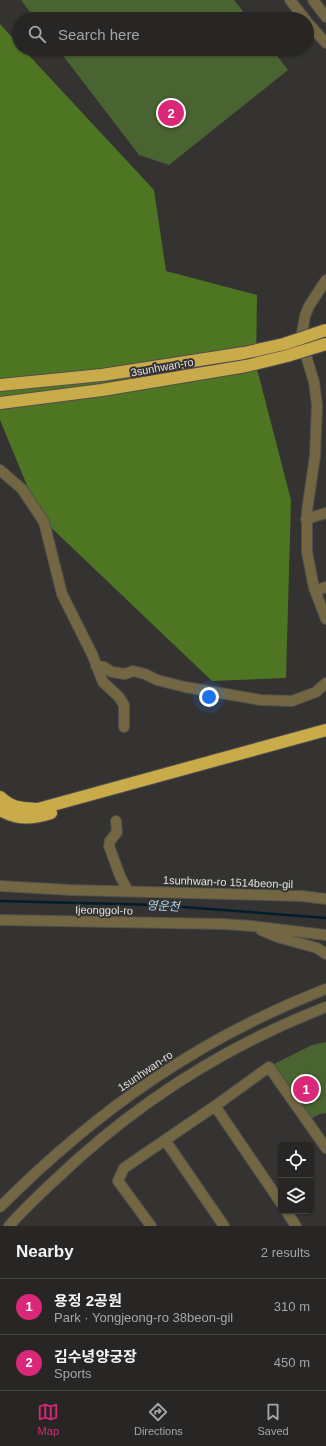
<!DOCTYPE html>
<html lang="en">
<head>
<meta charset="utf-8">
<style>
	body { margin:0; font-family:Helvetica,"Noto Sans KR",sans-serif; background:#333232; color:#f1f3f6 }
	.controls { position:absolute; right:12px; bottom:12px; display:grid; overflow:hidden; border-radius:6px; box-shadow:0 1px 3px #0004 }
	.controls button { width:36px; height:36px; display:grid; place-items:center; padding:0; border:0; border-bottom:1px solid #434342; background:#272625; color:#f1f3f6; font:20px sans-serif }
	.you { position:absolute; left:209px; top:697px; width:14px; height:14px; margin:-10px; border:3px solid #fff; border-radius:50%; background:#1a73e8; box-shadow:0 0 0 6px #1a73e833 }
	.badge { display:grid; place-items:center; width:26px; height:26px; border-radius:50%; background:#db2777; color:#fff; font-size:13px; font-weight:700 }
	.pin { position:absolute; translate:-50% -50%; border:2px solid #fff; box-shadow:0 1px 4px #0006 }
	.list { margin:0; padding:0; list-style:none }
	h2 { display:flex; justify-content:space-between; align-items:center; height:52px; margin:0; padding:0 16px; font-size:17px }
	h2 small { font-size:13px; font-weight:400; color:#a4a5a7 }
	.list li { display:grid; grid-template-columns:26px 1fr auto; gap:12px; align-items:center; box-sizing:border-box; height:56px; padding:0 16px; border-top:1px solid #434342 }
	.list b { display:block; font-size:15px; white-space:nowrap }
	.list p { margin:0; font-size:13px; white-space:nowrap; color:#a4a5a7 }
	.list em { font-size:13px; font-style:normal; color:#a4a5a7 }
	.icon { flex:none; width:22px; height:22px; fill:none; stroke:currentColor; stroke-width:2; stroke-linecap:round; stroke-linejoin:round }
	.map { position:relative; flex:none; width:326px; height:1226px; overflow:hidden }
	.search { position:absolute; background:#272625; box-shadow:0 1px 3px #0004; left:12px; right:12px; top:12px; height:44px; display:flex; align-items:center; gap:10px; box-sizing:border-box; padding:0 14px; border-radius:22px; color:#a4a5a7; font-size:15px }
	.sheet { height:164px; background:#272625 }
	nav { display:flex; justify-content:space-around; align-items:center; box-sizing:border-box; height:56px; border-top:1px solid #434342; background:#272625; font-size:11px; color:#a4a5a7 }
	nav a { display:grid; justify-items:center; gap:2px }
	nav .on { color:#db2777 }
	.map>svg:first-child { display:block }
</style>
</head>
<body>
<div class="map">
<svg width="326" height="1226" viewBox="0 0 326 1226">
	<rect width="100%" height="100%" fill="#343331"/>
	<path fill="#496430" d="M 21,0 L 234,0 L 249,19 L 35,19 Z
		M 58,49 L 272,49 L 288,70 L 169,165 L 139,155 Z
		M 326,1042 L 326,1113 L 320,1114 L 308,1120 L 270,1066 L 312,1045 Z"/>
	<path fill="#4e7522" d="M 0,24 L 19,45 L 19,49 L 23,49 L 154,190 L 166,271 L 257,295 L 256,365 L 291,500 L 286,678 L 212,681 L 40,517 L 0,420 Z"/>
	<g fill="none" stroke-linecap="round" stroke-linejoin="round">
		<path stroke="#001d2c" stroke-width="2.5" d="M 0,901 L 157,905 L 326,918"/>
		<defs>
			<path id="minor" d="M 290,0 L 305,19
				M 313,0 L 326,17
				M 307,22 L 326,43
				M 326,280 L 309,306 L 305,316 L 302,333 L 304,349 L 314,382 L 317,405 L 315,456 L 307,511 L 307,552 L 314,588 L 326,619
				M 0,470 L 22,489 L 44,522 L 62,594 L 92,654 L 103,682 L 119,697 L 124,705 L 124,727
				M 306,519 L 326,513
				M 315,591 L 326,587
				M 96,666 L 104,667 L 112,672 L 125,674 L 133,671 L 145,674 L 157,680 L 185,687 L 261,700 L 292,701 L 316,692 L 326,683
				M 116,821 L 117,832 L 110,841 L 109,846 L 120,876 L 128,891
				M 0,886 L 71,890 L 302,896 L 326,899
				M 0,920 L 223,924 L 252,926 L 326,935
				M 261,930 L 277,937 L 317,948 L 326,954
				M 215,1106 L 281,1203
				M 165,1140 L 224,1226
				M 0,1207 C 96,1111 199,1038 326,989
				M 286,1211 L 296,1226
				M 9,1226 C 23,1210 38,1196 54,1181 C 132,1106 225,1046 326,1007
				M 151,1226 L 118,1181 L 124,1168 L 215,1106 L 269,1067 L 326,1148"/>
			<path id="highway" d="M 0,385 L 102,375 L 244,353
				M 0,403 L 102,390 L 246,366
				M 0,797 C 13,809 22,808 38,809 L 326,730
				M 0,810 C 18,820 32,819 51,813"/>
		</defs>
		<use href="#minor" stroke="#504f4d" stroke-width="12"/>
		<use href="#highway" stroke="#504f4d" stroke-width="14"/>
		<use href="#minor" stroke="#726742" stroke-width="10"/>
		<use href="#highway" stroke="#caab4a" stroke-width="12"/>
		<defs>
			<path id="highway-bridge" d="M 244,353 L 284,344 L 326,330
				M 246,366 L 287,356 L 326,344"/>
		</defs>
		<use href="#highway-bridge" stroke="#504f4d" stroke-width="14" stroke-linecap="butt"/>
		<use href="#highway-bridge" stroke="#caab4a" stroke-width="12"/>
	</g>
	<g text-anchor="middle" stroke-width="4" stroke-linejoin="round" paint-order="stroke">
		<g font-size="11" fill="#e1e1df" stroke="#343331">
			<text transform="translate(162 367) rotate(-10)" y="4">3sunhwan-ro</text>
			<text transform="translate(228 882) rotate(2)" y="4">1sunhwan-ro 1514beon-gil</text>
			<text transform="translate(104 910) rotate(1)" y="4">Ijeonggol-ro</text>
			<text transform="translate(145 1071) rotate(-34)" y="4">1sunhwan-ro</text>
		</g>
		<g font-size="12" font-style="italic" fill="#a8d6f0" stroke="#343331">
			<text transform="translate(163 906) rotate(3)" y="4">영운천</text>
		</g>
	</g>
</svg>
<div class="controls">
<button><svg class="icon" aria-label="locate" viewBox="0 0 24 24"><circle cx="12" cy="12" r="6"/><path d="M12 2v4M12 18v4M2 12h4M18 12h4"/></svg></button>
<button><svg class="icon" aria-label="layers" viewBox="0 0 24 24"><path d="M12 4l9 5-9 5-9-5zM3 14l9 5 9-5"/></svg></button>
</div>
<div class="you"></div>
<div class="pin badge" style="left:306px;top:1089px">1</div>
<div class="pin badge" style="left:171px;top:113px">2</div>
<div class="search"><svg class="icon" aria-label="search" viewBox="0 0 24 24"><circle cx="10" cy="10" r="6"/><path d="M15 15l6 6"/></svg>Search here</div>
</div>
<section class="sheet">
<h2>Nearby<small>2 results</small></h2>
<ul class="list">
<li><span class="badge">1</span><div><b>용정 2공원</b><p>Park · Yongjeong-ro 38beon-gil</p></div><em>310 m</em></li>
<li><span class="badge">2</span><div><b>김수녕양궁장</b><p>Sports</p></div><em>450 m</em></li>
</ul>
</section>
<nav>
<a class="on"><svg class="icon" aria-label="map" viewBox="0 0 24 24"><path d="M3 6l6-2 6 2 6-2v14l-6 2-6-2-6 2zM9 4v14M15 6v14"/></svg>Map</a>
<a><svg class="icon" aria-label="directions" viewBox="0 0 24 24"><path d="M12 3l9 9-9 9-9-9zM9 14v-3h6M13 9l2 2-2 2"/></svg>Directions</a>
<a><svg class="icon" aria-label="saved" viewBox="0 0 24 24"><path d="M7 4h10v16l-5-4-5 4z"/></svg>Saved</a>
</nav>
</body>
</html>
